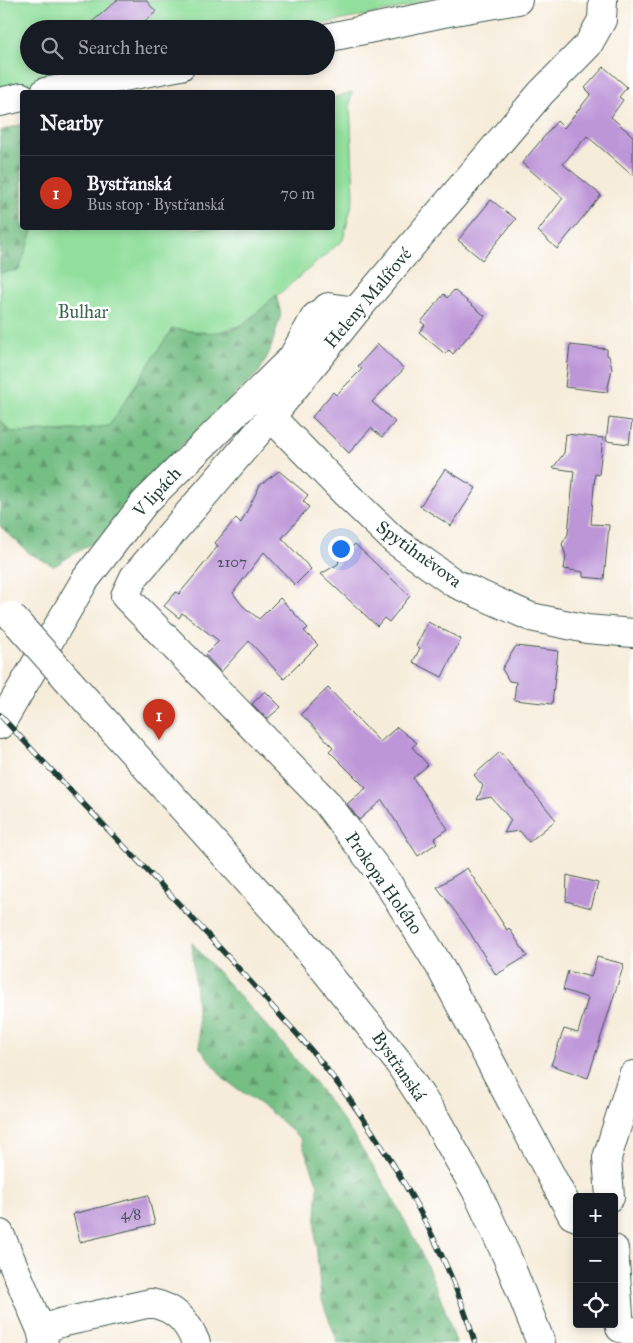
<!DOCTYPE html>
<html lang="en">
<head>
<meta charset="utf-8">
<style>
	body { margin:0; font-family:"IM FELL Great Primer",serif; background:#242831; color:#f1f3f6 }
	.controls { position:absolute; right:15px; bottom:15px; display:grid; overflow:hidden; border-radius:5px; box-shadow:0 2px 8px #0003 }
	.controls button { width:45px; height:45px; display:grid; place-items:center; padding:0; border:0; border-bottom:1px solid #363941; background:#171b24; color:#f1f3f6; font:25px sans-serif }
	.you { position:absolute; left:340px; top:548px; width:18px; height:18px; margin:-12px; border:4px solid #fff; border-radius:50%; background:#1a73e8; box-shadow:0 0 0 8px #1a73e833 }
	.badge { display:grid; place-items:center; width:32px; height:32px; border-radius:50%; background:#c8321e; color:#fff; font-size:16px; font-weight:700 }
	.pin { position:absolute; translate:-50% -41px; filter:drop-shadow(0 1px 2px #0008) }
	.pin::after { content:''; position:absolute; top:26px; width:18px; height:15px; background:inherit; clip-path:polygon(0 0,100% 0,50% 100%) }
	.list { margin:0; padding:0; list-style:none }
	h2 { display:flex; justify-content:space-between; align-items:center; height:65px; margin:0; padding:0 20px; font-size:21px }
	h2 small { font-size:16px; font-weight:400; color:#9ea1a6 }
	.list li { display:grid; grid-template-columns:32px 1fr auto; gap:15px; align-items:center; box-sizing:border-box; height:75px; padding:0 20px; border-top:1px solid #363941 }
	.list b { display:block; font-size:19px; white-space:nowrap }
	.list p { margin:0; font-size:16px; white-space:nowrap; color:#9ea1a6 }
	.list em { font-size:16px; font-style:normal; color:#9ea1a6 }
	.icon { flex:none; width:28px; height:28px; fill:none; stroke:currentColor; stroke-width:2; stroke-linecap:round; stroke-linejoin:round }
	.map { position:relative; flex:none; width:633px; height:1343px; overflow:hidden }
	.search { position:absolute; background:#171b24; box-shadow:0 2px 8px #0003; left:20px; top:20px; width:315px; height:55px; display:flex; align-items:center; gap:12px; box-sizing:border-box; padding:0 18px; border-radius:28px; color:#9ea1a6; font-size:19px }
	.panel { position:absolute; background:#171b24; box-shadow:0 2px 8px #0003; left:20px; top:90px; width:315px; height:140px; border-radius:5px }
	.map>svg:first-child { display:block }
</style>
</head>
<body>
<div class="map">
<svg width="633" height="1343" viewBox="0 0 633 1343">
	<defs>
		<pattern id="forest-firs" width="22" height="20" patternUnits="userSpaceOnUse" patternTransform="scale(1.25)"><rect width="22" height="20" fill="#75be84"/><path d="M5 1l3.5 6h-7zM16 11l3.5 6h-7z" fill="#5f9c6d"/></pattern>
	</defs>
	<rect width="100%" height="100%" fill="#fff"/>
	<filter id="ink" filterUnits="userSpaceOnUse"><feTurbulence type="fractalNoise" baseFrequency=".02" numOctaves="2"/><feDisplacementMap in="SourceGraphic" scale="10" xChannelSelector="R" yChannelSelector="G"/><feConvolveMatrix kernelMatrix="1 2 1 2 8 2 1 2 1" color-interpolation-filters="sRGB"/></filter>
	<filter id="wash" filterUnits="userSpaceOnUse"><feTurbulence type="fractalNoise" baseFrequency=".0096" numOctaves="4" result="noise"/><feDisplacementMap in="SourceGraphic" scale="20" xChannelSelector="R" yChannelSelector="G"/><feGaussianBlur stdDeviation="1.12" result="paint"/><feColorMatrix in="noise" values="0 0 0 0 0 0 0 0 0 0 0 0 0 0 0 0 0 1.4 0 .05"/><feComposite in="paint" operator="in"/></filter>
	<g filter="url(#wash)">
		<rect width="100%" height="100%" fill="#f6ecda"/>
		<path fill="#92df9d" stroke="#588e68" d="M 0,0 L 441,0 L 298,29 L 29,29 L 29,66 L 115,66 L 0,90 Z
			M 352,92 L 350,102 L 354,196 L 343,240 L 242,325 L 215,333 L 172,329 L 109,426 L 77,430 L 11,432 L 0,420 L 0,183 L 22,228 L 332,228 L 333,98 Z"/>
		<path fill="url(#forest-firs)" stroke="#4a7e5c" d="M 22,124 L 22,228 L 34,228 L 19,270 L 0,273 L 0,131 Z
			M 276,295 L 281,314 L 270,351 L 259,372 L 179,448 L 97,540 L 54,566 L 29,553 L 0,526 L 0,420 L 11,432 L 77,430 L 109,426 L 172,329 C 195,331 219,337 241,326 C 254,319 265,304 276,295 Z
			M 192,943 C 231,988 274,1032 312,1079 C 371,1154 429,1251 456,1343 L 338,1343 L 321,1298 L 315,1231 L 318,1185 L 300,1138 L 267,1109 L 225,1080 L 200,1048 Z"/>
		<g id="blocks">
			<path fill="#bd96d8" d="M 117,0 L 146,0 L 156,12 L 135,29 L 84,29 Z
				M 604,67 L 627,87 L 619,97 L 623,100 L 611,117 L 633,136 L 633,176 L 587,136 L 563,164 L 601,195 L 557,249 L 538,231 L 563,198 L 522,163 L 557,121 L 564,128 L 591,94 L 585,88 Z
				M 491,200 L 516,219 L 482,260 L 458,240 Z
				M 454,290 L 485,316 L 453,354 L 449,350 L 445,354 L 419,332 L 425,325 L 421,322 L 444,294 L 447,298 Z
				M 378,344 L 404,369 L 372,402 L 395,422 L 382,437 L 371,428 L 349,453 L 312,417 L 333,392 L 336,395 L 362,369 L 358,366 Z
				M 570,345 L 607,349 L 607,355 L 609,356 L 612,369 L 607,392 L 565,387 Z
				M 609,418 L 632,421 L 629,444 L 606,441 Z
				M 566,434 L 603,438 L 599,475 L 595,474 L 591,524 L 609,525 L 604,579 L 583,577 L 583,572 L 564,569 L 566,556 L 562,544 L 568,534 L 574,471 L 553,468 L 564,453 Z
				M 445,469 L 476,488 L 451,526 L 420,506 Z
				M 279,471 L 308,495 L 303,501 L 309,507 L 282,538 L 311,569 L 295,585 L 264,552 L 233,593 L 243,606 L 259,619 L 280,598 L 308,628 L 304,631 L 318,645 L 284,679 L 249,641 L 221,672 L 205,655 L 219,641 L 182,613 L 179,618 L 164,606 L 176,592 L 179,594 L 199,570 L 218,546 L 215,543 L 236,518 L 241,523 L 260,485 Z
				M 355,544 L 410,596 L 389,622 L 384,618 L 377,626 L 321,574 L 338,564 L 339,560 Z
				M 428,622 L 461,639 L 442,677 L 413,662 L 420,648 L 416,646 Z
				M 516,646 L 558,651 L 552,704 L 514,700 L 516,682 L 509,681 L 502,669 Z
				M 328,688 L 380,742 L 397,727 L 417,743 L 412,747 L 428,765 L 413,778 L 448,829 L 434,839 L 437,843 L 418,856 L 382,800 L 359,820 L 347,804 L 366,788 L 329,751 L 333,747 L 301,714 Z
				M 265,691 L 281,707 L 267,719 L 252,704 Z
				M 500,752 L 556,820 L 529,842 L 520,831 L 504,833 L 511,820 L 491,797 L 477,800 L 483,786 L 474,775 Z
				M 467,868 L 507,930 L 509,928 L 527,956 L 496,975 L 467,928 L 437,887 Z
				M 567,875 L 598,883 L 591,908 L 566,901 Z
				M 597,957 L 624,964 L 588,1078 L 551,1065 L 564,1029 L 578,1033 L 588,998 L 563,990 L 568,971 L 591,977 Z
				M 148,1195 L 155,1224 L 80,1242 L 73,1214 Z"/>
		</g>
	</g>
	<g filter="url(#ink)">
		<use href="#blocks" fill-opacity="0" stroke="#3f574d" stroke-width="1"/>
		<g fill="none" stroke-linecap="round" stroke-linejoin="round">
			<defs>
				<path id="minor" d="M 326,38 L 443,13 L 518,0
					M 45,92 L 181,66
					M 0,102 L 22,97
					M 271,417 L 346,494 L 394,540 L 454,583 L 531,617 L 587,629 L 633,633
					M 69,681 L 299,938 L 397,1060 L 437,1121 L 476,1190 L 507,1257 L 541,1343
					M 0,725 L 85,580 L 145,502 L 292,358 L 315,317 L 328,307 L 356,311
					M 610,1197 L 607,1158 L 633,1075
					M 577,1217 L 572,1215 L 439,965 L 389,885 L 326,802 L 125,596 L 134,577 L 271,417 L 356,311 L 541,93 L 588,45 L 602,20 L 603,0
					M 0,1234 L 41,1330 L 44,1343
					M 614,1249 L 620,1328 L 633,1331
					M 41,1330 L 60,1323 L 151,1303 C 175,1308 187,1320 196,1343"/>
			</defs>
			<use href="#minor" stroke="#3f574d" stroke-width="30"/>
			<use href="#minor" stroke="#fff" stroke-width="28"/>
			<defs>
				<path id="rail" d="M 0,715 C 85,808 174,895 257,989 C 279,1015 304,1040 325,1067 C 388,1146 446,1246 475,1343"/>
			</defs>
			<use href="#rail" stroke="#1f3d34" stroke-width="5.5"/>
			<use href="#rail" stroke="#fff" stroke-width="4" stroke-dasharray="11" stroke-linecap="butt"/>
			<defs>
				<path id="minor-bridge" d="M 11,616 L 69,681"/>
			</defs>
			<use href="#minor-bridge" stroke="#3f574d" stroke-width="30" stroke-linecap="butt"/>
			<use href="#minor-bridge" stroke="#fff" stroke-width="28"/>
		</g>
	</g>
	<g text-anchor="middle" stroke-width="5" stroke-linejoin="round" paint-order="stroke">
		<g font-size="15" fill="#46535d">
			<text x="232" y="567">2107</text>
			<text x="131" y="1219">4/8</text>
		</g>
		<g font-size="18" fill="#1f3d34" stroke="#fff">
			<text transform="translate(368 298) rotate(-50)" y="6">Heleny Malířové</text>
			<text transform="translate(157 492) rotate(-47)" y="6">V lipách</text>
			<text transform="translate(419 554) rotate(36)" y="6">Spytihněvova</text>
			<text transform="translate(384 883) rotate(55)" y="6">Prokopa Holého</text>
			<text transform="translate(399 1066) rotate(55)" y="6">Bystřanská</text>
		</g>
		<g font-size="18" fill="#3c664e" stroke="#fff">
			<text x="83" y="318">Bulhar</text>
		</g>
	</g>
</svg>
<div class="controls">
<button>+</button>
<button>−</button>
<button><svg class="icon" aria-label="locate" viewBox="0 0 24 24"><circle cx="12" cy="12" r="6"/><path d="M12 2v4M12 18v4M2 12h4M18 12h4"/></svg></button>
</div>
<div class="you"></div>
<div class="pin badge" style="left:159px;top:740px">1</div>
<div class="search"><svg class="icon" aria-label="search" viewBox="0 0 24 24"><circle cx="10" cy="10" r="6"/><path d="M15 15l6 6"/></svg>Search here</div>
<section class="panel">
<h2>Nearby<small></small></h2>
<ul class="list">
<li><span class="badge">1</span><div><b>Bystřanská</b><p>Bus stop · Bystřanská</p></div><em>70 m</em></li>
</ul>
</section>
</div>
</body>
</html>
